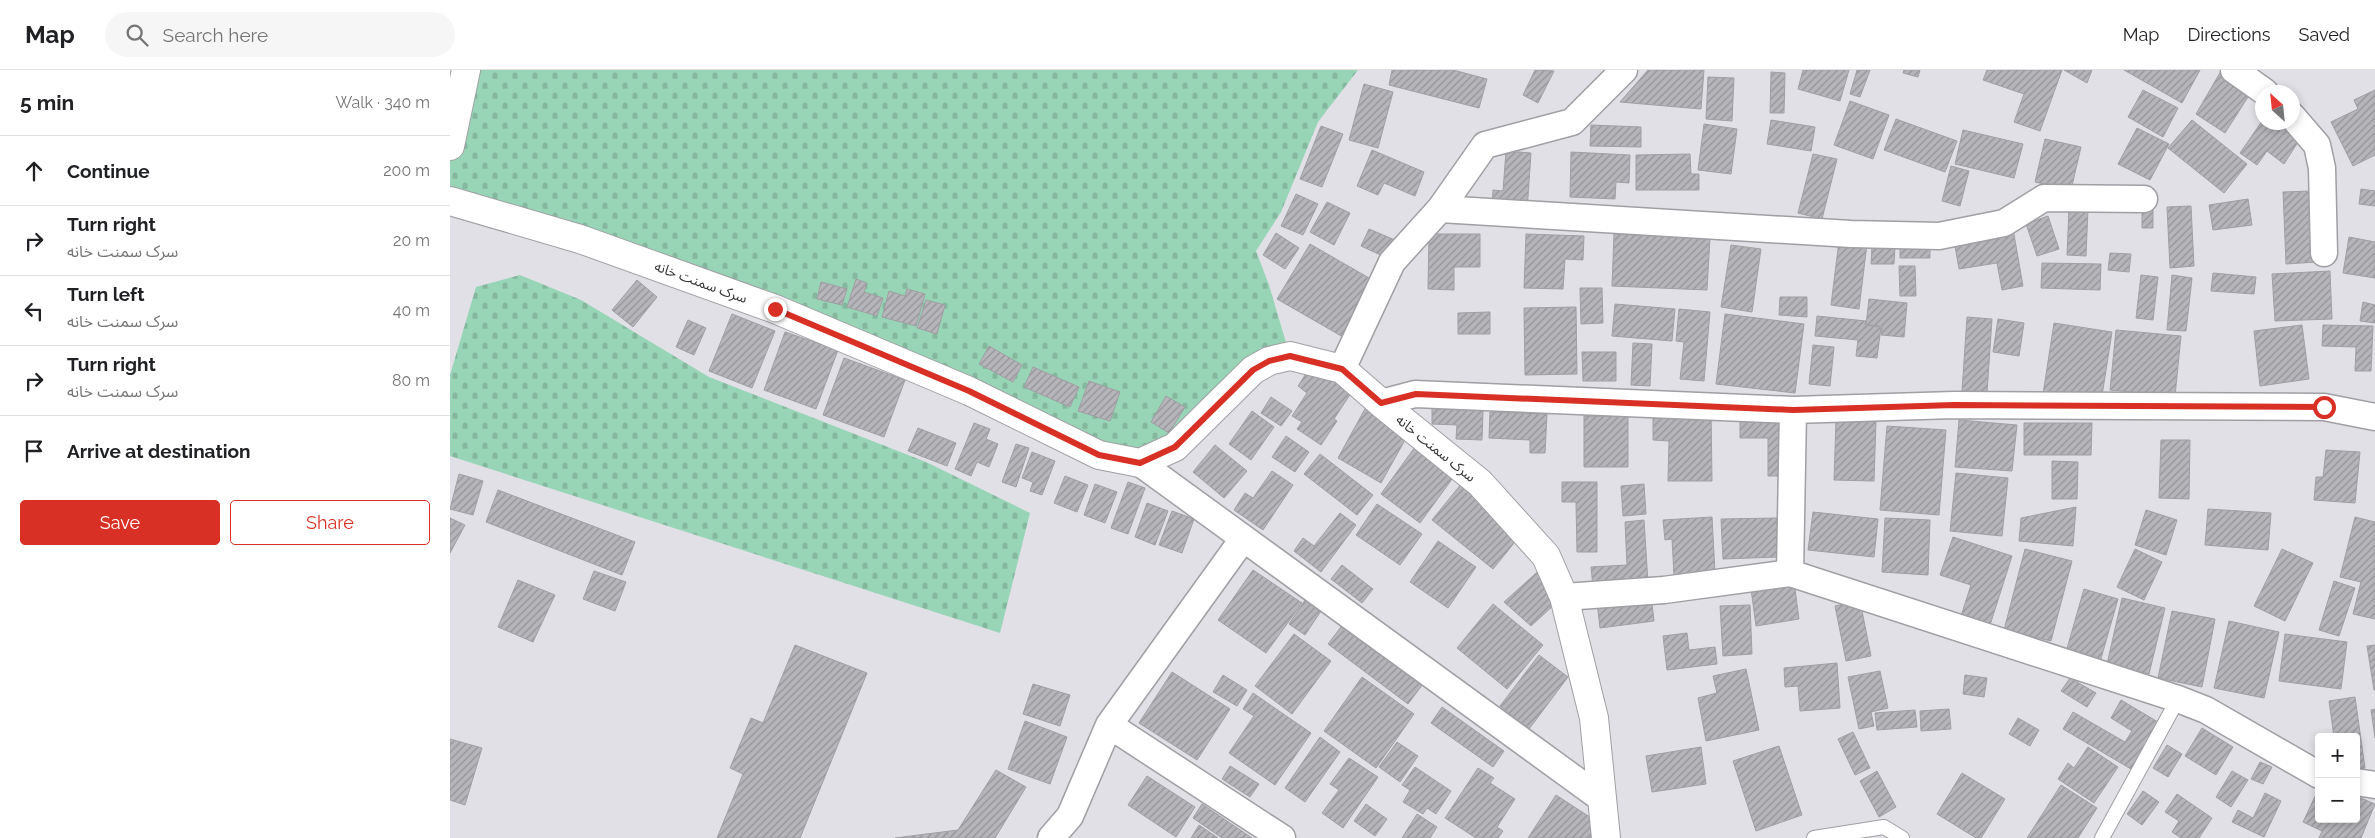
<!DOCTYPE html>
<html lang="en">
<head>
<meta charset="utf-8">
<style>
	body { margin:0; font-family:Raleway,"Noto Sans Arabic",sans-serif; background:#f6f6f6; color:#202124 }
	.controls { position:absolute; right:15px; bottom:15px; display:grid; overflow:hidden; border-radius:5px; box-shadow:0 2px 8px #0003 }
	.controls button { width:45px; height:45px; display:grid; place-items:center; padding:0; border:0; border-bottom:1px solid #e0e0e0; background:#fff; color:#202124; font:25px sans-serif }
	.compass { position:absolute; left:1805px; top:15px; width:45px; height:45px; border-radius:50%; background:#fff; box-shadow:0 2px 8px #0003; rotate:333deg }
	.stop { position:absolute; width:15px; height:15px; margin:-11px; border:4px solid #d93025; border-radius:50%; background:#fff }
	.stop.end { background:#d93025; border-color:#fff; box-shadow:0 1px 5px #0008 }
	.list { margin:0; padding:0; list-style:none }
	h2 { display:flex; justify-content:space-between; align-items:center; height:65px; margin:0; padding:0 20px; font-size:21px }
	h2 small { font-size:16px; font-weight:400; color:#757577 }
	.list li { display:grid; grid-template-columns:32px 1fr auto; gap:15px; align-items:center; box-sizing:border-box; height:70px; padding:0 20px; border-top:1px solid #e0e0e0 }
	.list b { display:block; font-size:19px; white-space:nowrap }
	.list p { margin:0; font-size:16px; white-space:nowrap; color:#757577 }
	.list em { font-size:16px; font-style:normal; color:#757577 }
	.actions { display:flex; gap:10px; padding:15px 20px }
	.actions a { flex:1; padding:11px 0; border:1px solid #d93025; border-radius:5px; text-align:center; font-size:18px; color:#d93025 }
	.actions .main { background:#d93025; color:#fff }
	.icon { flex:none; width:28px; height:28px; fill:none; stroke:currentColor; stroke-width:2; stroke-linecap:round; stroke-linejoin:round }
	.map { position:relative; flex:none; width:1925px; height:768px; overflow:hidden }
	header { display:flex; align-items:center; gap:30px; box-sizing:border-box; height:70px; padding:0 25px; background:#fff; border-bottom:1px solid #e0e0e0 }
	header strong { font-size:24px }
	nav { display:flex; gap:28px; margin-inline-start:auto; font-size:18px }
	.search { width:350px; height:45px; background:#f6f6f6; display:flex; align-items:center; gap:12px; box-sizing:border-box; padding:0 18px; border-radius:28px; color:#757577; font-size:19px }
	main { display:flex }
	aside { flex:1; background:#fff }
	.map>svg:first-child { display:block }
</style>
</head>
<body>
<header>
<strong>Map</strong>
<div class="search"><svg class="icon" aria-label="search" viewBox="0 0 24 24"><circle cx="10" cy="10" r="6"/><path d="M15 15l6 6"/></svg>Search here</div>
<nav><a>Map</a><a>Directions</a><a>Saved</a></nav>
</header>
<main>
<aside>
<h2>5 min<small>Walk · 340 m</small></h2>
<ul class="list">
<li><svg class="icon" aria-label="ahead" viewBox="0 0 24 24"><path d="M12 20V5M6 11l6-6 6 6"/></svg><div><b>Continue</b></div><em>200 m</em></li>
<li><svg class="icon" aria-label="right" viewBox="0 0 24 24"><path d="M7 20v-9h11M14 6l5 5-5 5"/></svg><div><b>Turn right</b><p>سرک سمنت خانه</p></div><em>20 m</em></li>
<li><svg class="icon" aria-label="left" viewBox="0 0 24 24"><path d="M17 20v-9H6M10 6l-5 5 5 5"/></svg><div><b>Turn left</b><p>سرک سمنت خانه</p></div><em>40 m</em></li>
<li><svg class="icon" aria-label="right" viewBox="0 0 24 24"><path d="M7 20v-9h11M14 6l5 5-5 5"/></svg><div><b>Turn right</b><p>سرک سمنت خانه</p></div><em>80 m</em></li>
<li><svg class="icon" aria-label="arrive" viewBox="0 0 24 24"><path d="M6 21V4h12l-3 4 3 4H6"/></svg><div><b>Arrive at destination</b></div></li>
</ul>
<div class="actions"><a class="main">Save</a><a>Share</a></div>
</aside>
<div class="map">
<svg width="1925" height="768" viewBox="0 0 1925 768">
	<defs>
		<pattern id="cemetery-stones" width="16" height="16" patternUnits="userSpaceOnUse" patternTransform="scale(1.25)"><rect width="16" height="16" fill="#98d5b6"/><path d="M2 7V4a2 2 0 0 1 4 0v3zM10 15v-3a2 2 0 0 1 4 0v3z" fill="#84b79d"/></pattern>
		<pattern id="building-hatch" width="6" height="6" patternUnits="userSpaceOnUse" patternTransform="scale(1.25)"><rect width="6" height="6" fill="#b5b5ba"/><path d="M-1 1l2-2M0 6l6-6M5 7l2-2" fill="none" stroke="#949498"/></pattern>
	</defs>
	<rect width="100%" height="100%" fill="#e0e0e6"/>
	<path fill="url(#cemetery-stones)" d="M 16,0 L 908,0 L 868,52 L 831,142 L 806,181 L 819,215 L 840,286 L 690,393 L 519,321 L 0,131 L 0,76 Z
		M 70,205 L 131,230 L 259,307 L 476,392 L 580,443 L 550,563 L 0,386 L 0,305 L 26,217 Z"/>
	<path fill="url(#building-hatch)" stroke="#9f9fa4" d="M 942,0 L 1003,0 L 1037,9 L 1029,38 L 939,15 Z
		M 1085,0 L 1104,1 L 1088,33 L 1073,25 Z
		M 1198,0 L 1254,0 L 1251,39 L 1170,32 Z
		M 1353,0 L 1399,0 L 1390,31 L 1348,19 Z
		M 1407,0 L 1420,0 L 1410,27 L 1400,24 Z
		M 1454,0 L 1470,0 L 1468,7 L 1453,3 Z
		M 1537,0 L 1612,0 L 1590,61 L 1564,52 L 1574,24 L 1533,10 Z
		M 1614,0 L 1642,0 L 1637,13 Z
		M 1674,0 L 1750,0 L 1732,33 Z
		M 1771,1 L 1798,27 L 1775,63 L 1746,44 Z
		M 1321,2 L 1335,3 L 1334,43 L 1320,43 Z
		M 1258,7 L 1284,8 L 1282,51 L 1256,49 Z
		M 914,14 L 943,22 L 928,78 L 899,70 Z
		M 1693,20 L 1728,38 L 1713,67 L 1678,47 Z
		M 1925,20 L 1925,85 L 1903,96 L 1881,52 L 1908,39 L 1904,30 Z
		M 1400,31 L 1439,45 L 1423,89 L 1384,75 Z
		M 1446,49 L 1507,71 L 1495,102 L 1434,80 Z
		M 1321,50 L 1365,57 L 1361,81 L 1317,74 Z
		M 1742,50 L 1797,94 L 1774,123 L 1718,78 Z
		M 1812,51 L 1827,52 L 1848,72 L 1834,94 L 1817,81 L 1807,95 L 1790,83 Z
		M 1254,54 L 1287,59 L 1281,104 L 1248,100 Z
		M 1141,55 L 1191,57 L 1191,77 L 1140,76 Z
		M 871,56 L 893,64 L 872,117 L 850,109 Z
		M 1687,58 L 1719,74 L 1700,110 L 1668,94 Z
		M 1513,60 L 1573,74 L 1564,108 L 1505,94 Z
		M 1595,69 L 1631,77 L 1621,120 L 1585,112 Z
		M 922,80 L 974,102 L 965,126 L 934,113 L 928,125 L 907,116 Z
		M 1056,81 L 1081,83 L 1077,141 L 1042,139 L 1043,120 L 1053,121 Z
		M 1121,82 L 1180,85 L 1179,113 L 1166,112 L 1165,129 L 1120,127 Z
		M 1240,84 L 1241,104 L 1249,104 L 1249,120 L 1186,120 L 1186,85 Z
		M 1363,84 L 1387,89 L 1372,149 L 1348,143 Z
		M 1501,96 L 1519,101 L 1510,136 L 1492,131 Z
		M 1911,119 L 1925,121 L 1925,136 L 1909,134 Z
		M 1862,121 L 1866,192 L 1836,194 L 1833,122 Z
		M 846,124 L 868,134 L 853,165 L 831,156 Z
		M 1798,129 L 1802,155 L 1763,160 L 1759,135 Z
		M 877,132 L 900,143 L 884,175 L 860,162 Z
		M 1741,136 L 1744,196 L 1720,198 L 1717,137 Z
		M 1619,138 L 1638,139 L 1636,186 L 1617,185 Z
		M 1692,138 L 1703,138 L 1703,158 L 1692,158 Z
		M 1598,146 L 1609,179 L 1587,186 L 1576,154 Z
		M 919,159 L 945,170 L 937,188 L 911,176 Z
		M 1563,159 L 1573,216 L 1552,220 L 1547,193 L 1509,199 L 1504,170 Z
		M 826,163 L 849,178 L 835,199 L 813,185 Z
		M 979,164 L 1030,164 L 1030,197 L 1004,197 L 1004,220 L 978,219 Z
		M 1076,164 L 1134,166 L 1133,190 L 1115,189 L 1113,219 L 1074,218 Z
		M 1164,164 L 1260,168 L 1257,220 L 1162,216 Z
		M 1899,167 L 1925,172 L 1925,208 L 1893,203 Z
		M 1389,171 L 1417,174 L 1409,239 L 1381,235 Z
		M 860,174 L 926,212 L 893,267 L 827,229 Z
		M 1281,175 L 1311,179 L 1302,242 L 1271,237 Z
		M 1422,176 L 1445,176 L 1444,194 L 1421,194 Z
		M 1450,177 L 1480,177 L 1480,188 L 1450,188 Z
		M 1660,183 L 1681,184 L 1679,202 L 1658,200 Z
		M 1592,193 L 1651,194 L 1650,220 L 1591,218 Z
		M 1449,196 L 1465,196 L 1466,226 L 1450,226 Z
		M 1880,201 L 1882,249 L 1825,251 L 1822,204 Z
		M 1763,203 L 1806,207 L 1804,224 L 1761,221 Z
		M 1691,205 L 1708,207 L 1703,250 L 1686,248 Z
		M 1722,205 L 1742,208 L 1736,261 L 1717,260 Z
		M 406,209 L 417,213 L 414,222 L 433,228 L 427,246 L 397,237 Z
		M 187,210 L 207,227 L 183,257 L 162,240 Z
		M 371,212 L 397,219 L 392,235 L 367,229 Z
		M 1130,218 L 1152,218 L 1153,253 L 1131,254 Z
		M 457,219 L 475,224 L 466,256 L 432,247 L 439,221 L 455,226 Z
		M 1330,227 L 1357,227 L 1357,247 L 1329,245 Z
		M 1419,229 L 1457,233 L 1454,267 L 1431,265 L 1432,256 L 1416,255 Z
		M 476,230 L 495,235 L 487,264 L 467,258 Z
		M 1913,232 L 1925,235 L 1925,253 L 1910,251 Z
		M 1165,234 L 1225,239 L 1222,271 L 1162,266 Z
		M 1126,237 L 1127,304 L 1075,305 L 1074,238 Z
		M 1229,239 L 1260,242 L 1254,311 L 1230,309 L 1234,272 L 1226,271 Z
		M 1040,242 L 1040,264 L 1008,264 L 1008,243 Z
		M 282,244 L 325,261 L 302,318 L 259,301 Z
		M 1275,244 L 1354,254 L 1345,323 L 1266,314 Z
		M 1367,246 L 1416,251 L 1415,255 L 1431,257 L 1427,288 L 1406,286 L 1408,270 L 1365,266 Z
		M 1517,247 L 1542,249 L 1537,323 L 1512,321 Z
		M 1548,249 L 1574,253 L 1569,286 L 1543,282 Z
		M 238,250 L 256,258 L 244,285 L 226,277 Z
		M 1604,253 L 1662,262 L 1651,332 L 1593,324 Z
		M 1852,255 L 1859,309 L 1810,316 L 1804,261 Z
		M 1873,255 L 1923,256 L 1921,301 L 1905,301 L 1906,277 L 1872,276 Z
		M 1666,260 L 1731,266 L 1725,326 L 1660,320 Z
		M 335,262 L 388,280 L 366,339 L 314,320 Z
		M 1183,273 L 1202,274 L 1200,316 L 1181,315 Z
		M 1363,275 L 1384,277 L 1380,316 L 1359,314 Z
		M 539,276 L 572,295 L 563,312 L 529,294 Z
		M 1132,282 L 1166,282 L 1166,311 L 1133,311 Z
		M 394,288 L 455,310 L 434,367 L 373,345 Z
		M 861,296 L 901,323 L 884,349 L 887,351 L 871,375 L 847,359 L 852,352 L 842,346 L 857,323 L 848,316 Z
		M 583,297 L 629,317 L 620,337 L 574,317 Z
		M 639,311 L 670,322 L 660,351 L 628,341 Z
		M 716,326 L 735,337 L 719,363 L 701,352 Z
		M 821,327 L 842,341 L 831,356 L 811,343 Z
		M 916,337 L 960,361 L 931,413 L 888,388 Z
		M 982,337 L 1033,340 L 1032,370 L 1006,369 L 1007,355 L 982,354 Z
		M 802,341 L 824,357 L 801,390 L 779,374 Z
		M 1261,341 L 1262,411 L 1218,411 L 1219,371 L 1203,370 L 1203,342 Z
		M 1040,342 L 1097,344 L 1095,383 L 1080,383 L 1080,370 L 1039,368 Z
		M 1134,346 L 1178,346 L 1178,397 L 1134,397 Z
		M 1290,348 L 1339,348 L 1339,406 L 1318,406 L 1318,368 L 1290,368 Z
		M 1386,350 L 1426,351 L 1424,411 L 1384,410 Z
		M 1509,350 L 1567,355 L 1562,401 L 1505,397 Z
		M 524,353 L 540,359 L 536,369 L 548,374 L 539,397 L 527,392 L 521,406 L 505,399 Z
		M 1574,353 L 1642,353 L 1641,385 L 1574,385 Z
		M 1437,356 L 1496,360 L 1489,445 L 1430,440 Z
		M 468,358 L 506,373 L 497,396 L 458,381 Z
		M 836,366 L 859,382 L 845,402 L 822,387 Z
		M 1711,370 L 1740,370 L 1739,429 L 1709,428 Z
		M 566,374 L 579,378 L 566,417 L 552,412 Z
		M 765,375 L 797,401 L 774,428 L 743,402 Z
		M 965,377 L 1005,405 L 970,453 L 931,424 Z
		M 1876,380 L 1910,382 L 1905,433 L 1864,430 L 1866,407 L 1873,407 Z
		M 582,382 L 605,391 L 592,425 L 580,421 L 583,412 L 572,408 Z
		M 870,384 L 923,425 L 907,445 L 854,404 Z
		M 1602,391 L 1628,392 L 1627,429 L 1602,429 Z
		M 822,401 L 843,415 L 813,460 L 784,440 L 795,423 L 803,428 Z
		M 1506,403 L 1558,408 L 1552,466 L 1500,461 Z
		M 9,404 L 33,411 L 23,445 L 0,439 Z
		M 615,406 L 638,415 L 627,442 L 604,433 Z
		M 678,412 L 695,418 L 678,464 L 661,458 Z
		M 1112,412 L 1147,412 L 1147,482 L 1127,482 L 1126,432 L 1112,432 Z
		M 1012,413 L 1069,467 L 1043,499 L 982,450 Z
		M 645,414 L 667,422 L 655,453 L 634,445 Z
		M 1194,414 L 1196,444 L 1173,446 L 1171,416 Z
		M 48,420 L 185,472 L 172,505 L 36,452 Z
		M 697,433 L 718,441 L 705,475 L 685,467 Z
		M 927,434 L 972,464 L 950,495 L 906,465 Z
		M 1626,437 L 1623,476 L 1569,471 L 1571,448 Z
		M 1758,439 L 1821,443 L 1818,480 L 1755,475 Z
		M 1696,440 L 1727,450 L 1716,485 L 1685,475 Z
		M 722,441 L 744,449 L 732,483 L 709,475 Z
		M 1363,442 L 1428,449 L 1424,487 L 1358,480 Z
		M 890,443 L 906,455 L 871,502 L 844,481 L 853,468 L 864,476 Z
		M 1262,447 L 1265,503 L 1224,505 L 1222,469 L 1215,470 L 1213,450 Z
		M 1905,447 L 1925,452 L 1925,549 L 1903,544 L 1911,512 L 1890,507 Z
		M 0,448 L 15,455 L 0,483 Z
		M 1327,448 L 1328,487 L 1273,489 L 1271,449 Z
		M 1435,448 L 1480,450 L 1478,505 L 1432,502 Z
		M 1194,450 L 1198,513 L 1143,517 L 1141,497 L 1177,495 L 1175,452 Z
		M 1503,467 L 1562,486 L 1540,555 L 1511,546 L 1521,515 L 1490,505 Z
		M 988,471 L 1026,497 L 998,538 L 960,512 Z
		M 1575,479 L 1622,491 L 1601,571 L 1554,560 Z
		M 1685,479 L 1712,492 L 1694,530 L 1667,517 Z
		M 1832,479 L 1863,493 L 1835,551 L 1804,536 Z
		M 892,495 L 923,519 L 912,533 L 881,509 Z
		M 1095,495 L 1105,534 L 1081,556 L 1054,532 Z
		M 803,500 L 852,533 L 816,583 L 768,550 Z
		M 144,501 L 176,512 L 165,541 L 133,529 Z
		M 68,510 L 105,525 L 83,572 L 48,557 Z
		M 1884,511 L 1905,518 L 1889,566 L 1869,560 Z
		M 1344,512 L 1349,549 L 1306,556 L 1301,519 Z
		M 1634,519 L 1668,529 L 1650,592 L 1616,582 Z
		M 1201,525 L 1204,551 L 1150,558 L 1147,532 Z
		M 1672,528 L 1715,538 L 1699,604 L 1657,594 Z
		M 855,530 L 871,541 L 855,565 L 839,554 Z
		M 1410,531 L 1421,586 L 1396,591 L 1385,536 Z
		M 1043,534 L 1093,575 L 1057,619 L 1007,578 Z
		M 1300,535 L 1302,584 L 1273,586 L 1270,536 Z
		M 1722,541 L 1765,549 L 1752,617 L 1708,608 Z
		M 1779,551 L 1829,562 L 1814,628 L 1764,618 Z
		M 894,553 L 973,614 L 958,634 L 878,574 Z
		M 1237,563 L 1239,580 L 1265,577 L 1267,594 L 1217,600 L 1213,566 Z
		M 844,564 L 881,591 L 842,644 L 805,616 Z
		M 1835,564 L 1897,572 L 1891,619 L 1829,611 Z
		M 345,575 L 417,603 L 350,768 L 267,768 L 293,704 L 280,698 L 301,648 L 313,653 Z
		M 1925,575 L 1925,620 L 1924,620 L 1917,576 Z
		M 1089,585 L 1118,607 L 1079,659 L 1050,636 Z
		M 1387,593 L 1390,638 L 1350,641 L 1348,616 L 1335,617 L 1334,598 Z
		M 1296,599 L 1309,660 L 1256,671 L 1248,628 L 1267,623 L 1263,606 Z
		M 1430,601 L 1438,638 L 1421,642 L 1424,656 L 1409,659 L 1398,607 Z
		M 722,602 L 780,639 L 747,690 L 689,653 Z
		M 773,605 L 797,620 L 787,636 L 763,622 Z
		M 1515,605 L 1537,608 L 1534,627 L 1513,624 Z
		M 912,607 L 964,644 L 926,698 L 874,661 Z
		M 1620,608 L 1646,623 L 1637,637 L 1611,621 Z
		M 583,614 L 620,625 L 610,656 L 573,644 Z
		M 803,623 L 861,663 L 825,715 L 779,683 L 804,646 L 793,639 Z
		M 1905,627 L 1915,698 L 1906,700 L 1906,667 L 1884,667 L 1879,631 Z
		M 1671,630 L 1708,652 L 1681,699 L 1613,659 L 1623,642 L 1675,672 L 1682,661 L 1661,648 Z
		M 992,637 L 1054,681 L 1043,697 L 981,653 Z
		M 1499,639 L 1501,659 L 1471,661 L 1470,641 Z
		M 1925,639 L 1925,668 L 1921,640 Z
		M 1465,640 L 1467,657 L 1427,660 L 1425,643 Z
		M 1568,648 L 1589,660 L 1580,676 L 1559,664 Z
		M 575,651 L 617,667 L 600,714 L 558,699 Z
		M 1752,658 L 1783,677 L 1766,705 L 1735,686 Z
		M 1403,662 L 1420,698 L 1405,705 L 1388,669 Z
		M 870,667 L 890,682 L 855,732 L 835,718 Z
		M 0,669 L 32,678 L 15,735 L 0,730 Z
		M 947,672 L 968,686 L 950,712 L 929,697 Z
		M 1717,675 L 1732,684 L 1718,707 L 1703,698 Z
		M 1329,676 L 1352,745 L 1306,761 L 1283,691 Z
		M 1251,677 L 1256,714 L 1202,722 L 1196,686 Z
		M 1638,677 L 1668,697 L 1644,733 L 1608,709 L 1618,693 L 1624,698 Z
		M 899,688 L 928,707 L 893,758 L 872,743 L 889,720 L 880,714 Z
		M 1810,692 L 1822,697 L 1813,714 L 1801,709 Z
		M 780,696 L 809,714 L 800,727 L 772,709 Z
		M 965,697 L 1001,721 L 986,744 L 977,738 L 973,744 L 953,732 L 960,720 L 952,715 Z
		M 1028,698 L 1044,708 L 1040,713 L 1065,729 L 1047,757 L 1053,761 L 1048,768 L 1026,768 L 995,748 Z
		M 546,700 L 576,717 L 545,768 L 445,768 L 508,760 Z
		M 1427,701 L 1446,737 L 1429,747 L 1410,711 Z
		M 1782,701 L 1798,710 L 1781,737 L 1766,727 Z
		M 1512,703 L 1555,729 L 1531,768 L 1526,768 L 1487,744 Z
		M 697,706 L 745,737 L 726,767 L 678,735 Z
		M 1611,715 L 1647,738 L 1628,768 L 1577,768 Z
		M 1869,718 L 1869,749 L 1906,749 L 1906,726 L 1925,734 L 1911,768 L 1869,768 L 1872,761 L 1853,752 Z
		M 1693,721 L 1709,732 L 1692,755 L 1677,744 Z
		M 1815,723 L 1831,731 L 1814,767 L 1782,752 L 1788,740 L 1803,748 Z
		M 1727,724 L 1762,748 L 1749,768 L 1731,768 L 1722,762 L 1729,751 L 1715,742 Z
		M 1106,725 L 1149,753 L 1140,768 L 1078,768 Z
		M 752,734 L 802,768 L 772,768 L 743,748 Z
		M 916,734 L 937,749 L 925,766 L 904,751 Z
		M 967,744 L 987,757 L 980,768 L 952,768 Z
		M 749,755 L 768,768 L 741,768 Z"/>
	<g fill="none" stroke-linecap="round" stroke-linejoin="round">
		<defs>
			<path id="lane" d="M 1364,768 L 1434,757 L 1452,768
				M 1652,768 L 1728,629"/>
			<path id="street" d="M 1784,0 L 1815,22
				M 1842,46 L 1867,75 L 1872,98 L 1874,183
				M 990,139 L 1401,164 L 1489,166 L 1554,153 L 1594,128 L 1694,129
				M 892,299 L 942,192 L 990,139 L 1035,75 L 1122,52 L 1174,0
				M 931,333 L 965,324 L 1343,340 L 1504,335 L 1874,337 L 1925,347
				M 1343,340 L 1340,503 L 1728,629 L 1756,640 L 1869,705
				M 690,393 L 1152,729
				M 1114,527 L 1214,520 L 1340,503
				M 659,655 L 832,768
				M 1906,712 L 1925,715
				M 601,768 L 620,746 L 659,655 L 793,469"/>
			<path id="secondary" d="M 0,76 L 16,0
				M 0,131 L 130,169 L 325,239 L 519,321 L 649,385 L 690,393 L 725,377 L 803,300 L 819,291 L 840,286 L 892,299 L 931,333 L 1030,413 L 1096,486 L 1114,527 L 1144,648 L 1156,768"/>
		</defs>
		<use href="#lane" stroke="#9f9fa4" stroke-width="16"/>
		<use href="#street" stroke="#9f9fa4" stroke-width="29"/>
		<use href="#secondary" stroke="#9f9fa4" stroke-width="30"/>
		<use href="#lane" stroke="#fff" stroke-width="14"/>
		<use href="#street" stroke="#fff" stroke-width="26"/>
		<use href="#secondary" stroke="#fff" stroke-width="28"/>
	</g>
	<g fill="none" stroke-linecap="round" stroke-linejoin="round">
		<path stroke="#d93025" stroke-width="6" d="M 325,239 L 519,321 L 649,385 L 690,393 L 725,377 L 803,300 L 819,291 L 840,286 L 892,299 L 931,333 L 966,324 L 1343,340 L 1504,335 L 1874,337"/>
	</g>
	<g text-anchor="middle" stroke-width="4" stroke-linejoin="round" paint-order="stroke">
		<g font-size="14" fill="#373739" stroke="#fff">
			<text transform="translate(251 212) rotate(20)" y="5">سرک سمنت خانه</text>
			<text transform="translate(986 378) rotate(39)" y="5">سرک سمنت خانه</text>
		</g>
	</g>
</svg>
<div class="controls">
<button>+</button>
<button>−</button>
</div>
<svg class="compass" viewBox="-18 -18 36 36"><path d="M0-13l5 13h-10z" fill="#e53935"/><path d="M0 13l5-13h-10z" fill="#757577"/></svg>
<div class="stop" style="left:1874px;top:337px"></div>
<div class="stop end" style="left:325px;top:239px"></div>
</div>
</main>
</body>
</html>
